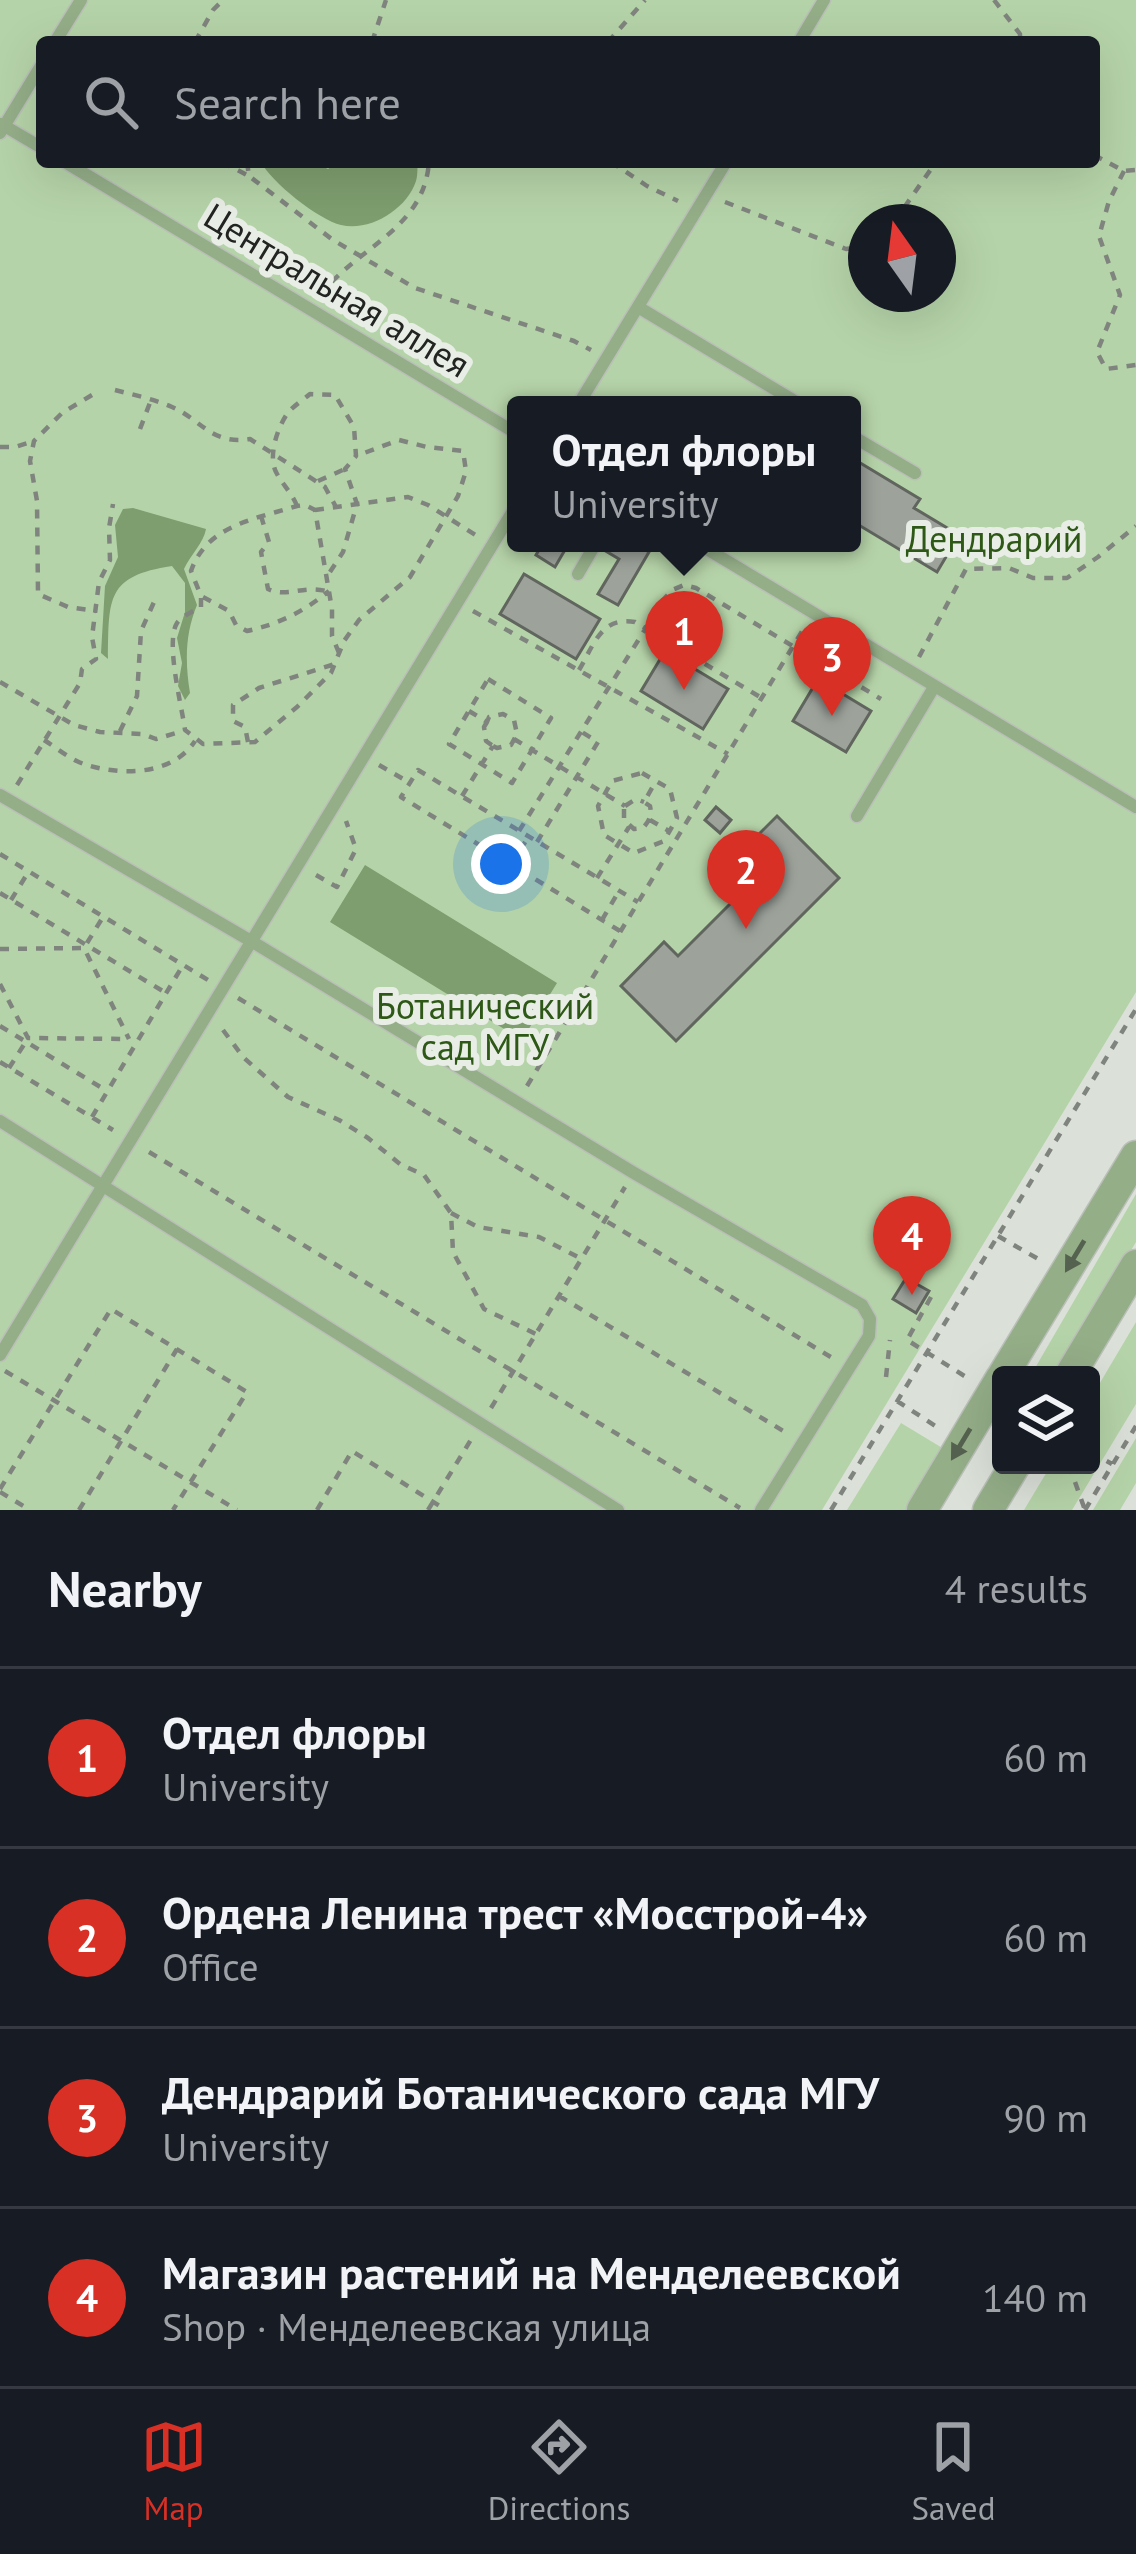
<!DOCTYPE html>
<html lang="en">
<head>
<meta charset="utf-8">
<style>
	body { margin:0; font-family:"PT Sans",sans-serif; background:#242831; color:#f1f3f6 }
	.controls { position:absolute; right:36px; bottom:36px; display:grid; overflow:hidden; border-radius:12px; box-shadow:0 12px 48px #0002 }
	.controls button { width:108px; height:108px; display:grid; place-items:center; padding:0; border:0; border-bottom:3px solid #363941; background:#171b24; color:#f1f3f6; font:60px sans-serif }
	.compass { position:absolute; left:848px; top:204px; width:108px; height:108px; border-radius:50%; background:#171b24; box-shadow:0 12px 48px #0002; rotate:346deg }
	.you { position:absolute; left:501px; top:864px; width:42px; height:42px; margin:-30px; border:9px solid #fff; border-radius:50%; background:#1a73e8; box-shadow:0 0 0 18px #1a73e833 }
	.badge { display:grid; place-items:center; width:78px; height:78px; border-radius:50%; background:#d93025; color:#fff; font-size:39px; font-weight:700 }
	.pin { position:absolute; translate:-50% -99px; filter:drop-shadow(0 3px 6px #0008) }
	.pin::after { content:''; position:absolute; top:63px; width:42px; height:36px; background:inherit; clip-path:polygon(0 0,100% 0,50% 100%) }
	.popup { position:absolute; left:507px; top:396px; width:354px; height:156px; box-sizing:border-box; display:grid; place-content:center; border-radius:12px; background:#171b24; filter:drop-shadow(0 3px 9px #0005); font-size:39px; white-space:nowrap; color:#9ea1a6 }
	.popup b { font-size:45px; color:#f1f3f6 }
	.popup::after { content:''; position:absolute; left:50%; top:100%; margin-left:-24px; border:24px solid transparent; border-top-color:#171b24 }
	.list { margin:0; padding:0; list-style:none }
	h2 { display:flex; justify-content:space-between; align-items:center; height:156px; margin:0; padding:0 48px; font-size:51px }
	h2 small { font-size:39px; font-weight:400; color:#9ea1a6 }
	.list li { display:grid; grid-template-columns:78px 1fr auto; gap:36px; align-items:center; box-sizing:border-box; height:180px; padding:0 48px; border-top:3px solid #363941 }
	.list b { display:block; font-size:45px; white-space:nowrap }
	.list p { margin:0; font-size:39px; white-space:nowrap; color:#9ea1a6 }
	.list em { font-size:39px; font-style:normal; color:#9ea1a6 }
	.icon { flex:none; width:66px; height:66px; fill:none; stroke:currentColor; stroke-width:2; stroke-linecap:round; stroke-linejoin:round }
	.map { position:relative; flex:none; width:1136px; height:1510px; overflow:hidden }
	.search { position:absolute; background:#171b24; box-shadow:0 12px 48px #0002; left:36px; right:36px; top:36px; height:132px; display:flex; align-items:center; gap:30px; box-sizing:border-box; padding:0 42px; border-radius:12px; color:#9ea1a6; font-size:45px }
	.sheet { height:876px; background:#171b24 }
	nav { display:flex; justify-content:space-around; align-items:center; box-sizing:border-box; height:168px; border-top:3px solid #363941; background:#171b24; font-size:33px; color:#9ea1a6 }
	nav a { display:grid; justify-items:center; gap:6px }
	nav .on { color:#d93025 }
	.map>svg:first-child { display:block }
</style>
</head>
<body>
<div class="map">
<svg width="1136" height="1510" viewBox="0 0 1136 1510">
	<rect width="100%" height="100%" fill="#dbe1d9"/>
	<path fill="#b5d3a8" fill-rule="evenodd" d="M 0,0 L 1136,0 L 1136,992 L 822,1510 L 0,1510 ZM 42,42 L 1094,42 L 1094,162 L 42,162 ZM 866,222 L 938,222 L 938,294 L 866,294 ZM 516,405 L 852,405 L 852,543 L 516,543 Z
		M 1136,1194 L 1136,1242 L 1057,1375 L 1031,1375 Z
		M 1136,1322 L 1136,1404 L 1072,1510 L 1024,1510 L 1051,1465 L 1091,1465 L 1091,1398 Z
		M 901,1423 L 944,1449 L 907,1510 L 847,1510 Z
		M 1136,1438 L 1136,1483 L 1120,1510 L 1093,1510 Z"/>
	<path fill="#7e9e6f" d="M 261,162 L 314,162 L 328,169 L 338,162 L 418,162 C 417,168 418,175 416,181 C 407,209 370,232 341,225 C 319,220 271,182 261,162 Z
		M 133,508 L 206,529 C 204,542 190,556 184,569 L 197,605 C 185,634 185,662 190,693 L 185,700 L 178,686 L 182,663 L 177,638 L 185,612 L 185,583 L 172,566 C 106,576 109,598 108,659 L 101,653 L 105,586 L 118,557 L 115,525 L 123,509 Z
		M 365,865 L 557,983 L 522,1040 L 330,922 Z"/>
	<path fill="#9da29b" stroke="#60655e" stroke-width="3" d="M 852,458 L 920,499 L 914,508 L 959,535 L 937,572 L 852,521 Z
		M 543,543 L 569,543 L 555,567 L 536,555 Z
		M 609,543 L 634,543 L 649,552 L 618,605 L 598,594 L 619,559 L 604,550 Z
		M 524,574 L 600,619 L 576,659 L 500,614 Z
		M 665,651 L 728,689 L 703,729 L 641,691 Z
		M 818,679 L 871,711 L 846,752 L 793,721 Z
		M 716,807 L 731,820 L 720,833 L 705,820 Z
		M 777,816 L 839,878 L 676,1041 L 621,986 L 664,942 L 678,956 L 757,877 L 736,857 Z
		M 906,1278 L 929,1291 L 916,1313 L 893,1299 Z"/>
	<g fill="none" stroke-linecap="round" stroke-linejoin="round">
		<defs>
			<path id="service" d="M 55,42 L 81,0
				M 799,42 L 824,0
				M 1,124 L 42,148
				M 0,133 L 42,64
				M 65,162 L 516,433
				M 638,307 L 801,405
				M 578,405 L 726,162
				M 852,436 L 915,473
				M 697,543 L 1136,807
				M 578,574 L 596,543
				M 0,795 L 251,941 L 634,1173 L 862,1305 L 870,1319 L 869,1336 L 761,1510
				M 857,816 L 934,687
				M 0,1121 L 618,1510
				M 0,1355 L 516,506"/>
			<path id="tertiary" d="M 1003,1375 L 1136,1156
				M 1070,1375 L 1136,1265
				M 922,1510 L 1001,1378
				M 988,1510 L 1015,1465"/>
		</defs>
		<use href="#service" stroke="#babfb8" stroke-width="15"/>
		<use href="#tertiary" stroke="#babfb8" stroke-width="33"/>
		<path stroke="#80847e" stroke-width="4.5" stroke-dasharray="9 9" stroke-linecap="butt" d="M 994,0 L 1020,34 L 1020,42
			M 195,42 L 213,10 L 223,0
			M 372,42 L 386,0
			M 608,42 L 645,0
			M 1094,155 L 1124,171 L 1136,170
			M 222,162 L 249,176
			M 247,162 L 249,176 L 333,240 L 415,288 L 574,341 L 591,350
			M 611,162 L 647,186 L 678,201
			M 1124,171 L 1109,201 L 1099,236 L 1120,295 L 1097,352 L 1106,369 L 1136,365
			M 725,202 L 846,249 L 866,246
			M 894,222 L 936,162
			M 320,295 C 359,246 424,229 429,162
			M 115,390 C 134,395 154,399 172,407 C 202,420 211,445 250,439 L 325,487 L 336,507
			M 92,395 L 62,413 L 34,441 L 30,461 L 37,501 L 38,594 L 68,607 L 96,611
			M 140,429 L 151,400
			M 0,447 L 15,447 L 34,441
			M 318,481 L 345,469
			M 297,506 C 292,493 282,484 276,472 C 268,456 277,429 287,414 C 292,407 303,400 310,394 L 335,395 L 354,427 L 356,456 L 345,469 L 357,504 L 343,552 L 328,575
			M 315,510 L 408,497 L 428,505 L 477,536
			M 261,516 L 269,542 L 261,552 L 268,589 C 287,598 303,585 326,591
			M 203,597 L 229,611 L 236,625 L 247,631 C 279,624 303,612 329,591
			M 473,611 L 728,754
			M 339,653 L 332,636 L 332,609 L 315,510 L 305,505 L 297,506 C 255,519 207,525 191,571 L 201,596 L 201,607 C 193,611 182,616 177,623 C 165,642 182,707 185,730 L 203,744 L 255,742 L 297,707 L 331,673 L 344,641 L 359,620 L 410,577 L 458,496 L 466,471 L 463,451 L 427,447 L 399,440 L 356,456
			M 919,657 L 966,569 L 1009,568 L 1033,578 L 1067,578 L 1098,557 L 1136,526
			M 579,670 C 594,645 601,616 635,622 L 760,697
			M 488,679 L 551,718 L 512,783 L 449,744 Z
			M 0,682 L 74,725 L 100,732 L 143,734 L 156,739 L 183,731
			M 469,711 L 487,722 L 489,717 L 503,714 L 514,720 L 517,734 L 511,745 L 497,748 L 493,746
			M 487,722 L 484,727 L 486,741 L 493,746
			M 120,731 L 137,696 L 141,631 L 154,602
			M 514,739 L 625,806
			M 44,740 C 57,748 72,761 87,765 C 123,776 173,775 195,741
			M 248,742 L 245,727 L 233,721 L 233,705 L 259,688 L 335,664
			M 379,765 L 410,783
			M 642,773 L 670,789 L 677,818 L 664,841 L 634,853 L 604,835 L 598,806 L 612,781 Z
			M 17,785 L 80,683 L 82,669 L 96,659 L 92,637 L 99,582 L 110,560 L 109,528 L 113,504
			M 462,796 L 493,746
			M 625,806 L 636,799 L 644,802
			M 624,809 L 624,820 L 634,829 L 643,828 C 649,821 652,816 650,806 L 644,802 L 656,781
			M 650,820 L 669,831
			M 519,831 L 664,599 L 672,590 L 684,585 L 696,588 L 881,699
			M 537,842 L 598,742 L 580,731
			M 0,854 L 208,980
			M 511,865 L 527,839
			M 316,875 L 337,887 L 356,849 L 346,821
			M 597,878 L 629,827
			M 0,893 L 166,993
			M 11,900 L 29,871
			M 602,920 L 619,891
			M 620,931 L 401,797 L 418,770 L 638,902
			M 87,943 L 103,917
			M 0,949 L 84,948 L 129,1039
			M 0,984 L 28,1038 L 129,1039
			M 238,998 L 834,1359
			M 0,1026 L 107,1091
			M 223,1030 L 243,1057 L 288,1097 L 339,1120 L 368,1138 L 400,1164 L 424,1175 L 451,1213 L 453,1252 L 484,1309 L 536,1334
			M 0,1062 L 113,1130
			M 9,1068 L 25,1043
			M 527,1086 L 804,628
			M 92,1117 L 183,965
			M 149,1152 L 740,1508
			M 451,1213 L 478,1227 L 539,1237 L 580,1258
			M 998,1236 L 1040,1260
			M 559,1296 L 785,1432
			M 931,1297 L 907,1340 L 966,1377
			M 5,1371 L 237,1510
			M 886,1377 L 890,1340
			M 897,1401 L 937,1427
			M 491,1408 L 625,1187
			M 1091,1452 L 1112,1464
			M 1069,1465 L 1085,1510
			M 0,1489 L 111,1309 L 247,1392 L 173,1510
			M 0,1492 L 30,1510
			M 79,1510 L 177,1349
			M 317,1510 L 352,1451 L 446,1510
			M 428,1510 L 472,1438
			M 831,1510 L 1136,1009
			M 1085,1510 L 1136,1426"/>
		<use href="#service" stroke="#94ae88" stroke-width="12"/>
		<use href="#tertiary" stroke="#94ae88" stroke-width="30"/>
	</g>
	<defs><path id="oneway-solid" d="M-6-.8H1V-3.2L6.5 0L1 3.2V.8H-6Z" transform="scale(3)"/></defs>
	<g fill="#55624f">
		<use href="#oneway-solid" transform="translate(1075 1256) rotate(121)"/>
		<use href="#oneway-solid" transform="translate(961 1444) rotate(121)"/>
	</g>
	<g text-anchor="middle" stroke-width="12" stroke-linejoin="round" paint-order="stroke">
		<g font-size="36" fill="#222421" stroke="#e8eee6">
			<text transform="translate(337 290) rotate(31)" y="13">Центральная аллея</text>
		</g>
		<g font-size="36" fill="#2e5816" stroke="#e8eee6">
			<text x="994" y="552">Дендрарий</text>
			<text x="485" y="1019">Ботанический<tspan x="485" dy="41">сад МГУ</tspan></text>
		</g>
	</g>
</svg>
<div class="controls">
<button><svg class="icon" aria-label="layers" viewBox="0 0 24 24"><path d="M12 4l9 5-9 5-9-5zM3 14l9 5 9-5"/></svg></button>
</div>
<svg class="compass" viewBox="-18 -18 36 36"><path d="M0-13l5 13h-10z" fill="#e53935"/><path d="M0 13l5-13h-10z" fill="#9ea1a6"/></svg>
<div class="you"></div>
<div class="pin badge" style="left:684px;top:690px">1</div>
<div class="popup"><b>Отдел флоры</b>University</div>
<div class="pin badge" style="left:746px;top:929px">2</div>
<div class="pin badge" style="left:832px;top:716px">3</div>
<div class="pin badge" style="left:912px;top:1295px">4</div>
<div class="search"><svg class="icon" aria-label="search" viewBox="0 0 24 24"><circle cx="10" cy="10" r="6"/><path d="M15 15l6 6"/></svg>Search here</div>
</div>
<section class="sheet">
<h2>Nearby<small>4 results</small></h2>
<ul class="list">
<li><span class="badge">1</span><div><b>Отдел флоры</b><p>University</p></div><em>60 m</em></li>
<li><span class="badge">2</span><div><b>Ордена Ленина трест «Мосстрой-4»</b><p>Office</p></div><em>60 m</em></li>
<li><span class="badge">3</span><div><b>Дендрарий Ботанического сада МГУ</b><p>University</p></div><em>90 m</em></li>
<li><span class="badge">4</span><div><b>Магазин растений на Менделеевской</b><p>Shop · Менделеевская улица</p></div><em>140 m</em></li>
</ul>
</section>
<nav>
<a class="on"><svg class="icon" aria-label="map" viewBox="0 0 24 24"><path d="M3 6l6-2 6 2 6-2v14l-6 2-6-2-6 2zM9 4v14M15 6v14"/></svg>Map</a>
<a><svg class="icon" aria-label="directions" viewBox="0 0 24 24"><path d="M12 3l9 9-9 9-9-9zM9 14v-3h6M13 9l2 2-2 2"/></svg>Directions</a>
<a><svg class="icon" aria-label="saved" viewBox="0 0 24 24"><path d="M7 4h10v16l-5-4-5 4z"/></svg>Saved</a>
</nav>
</body>
</html>
